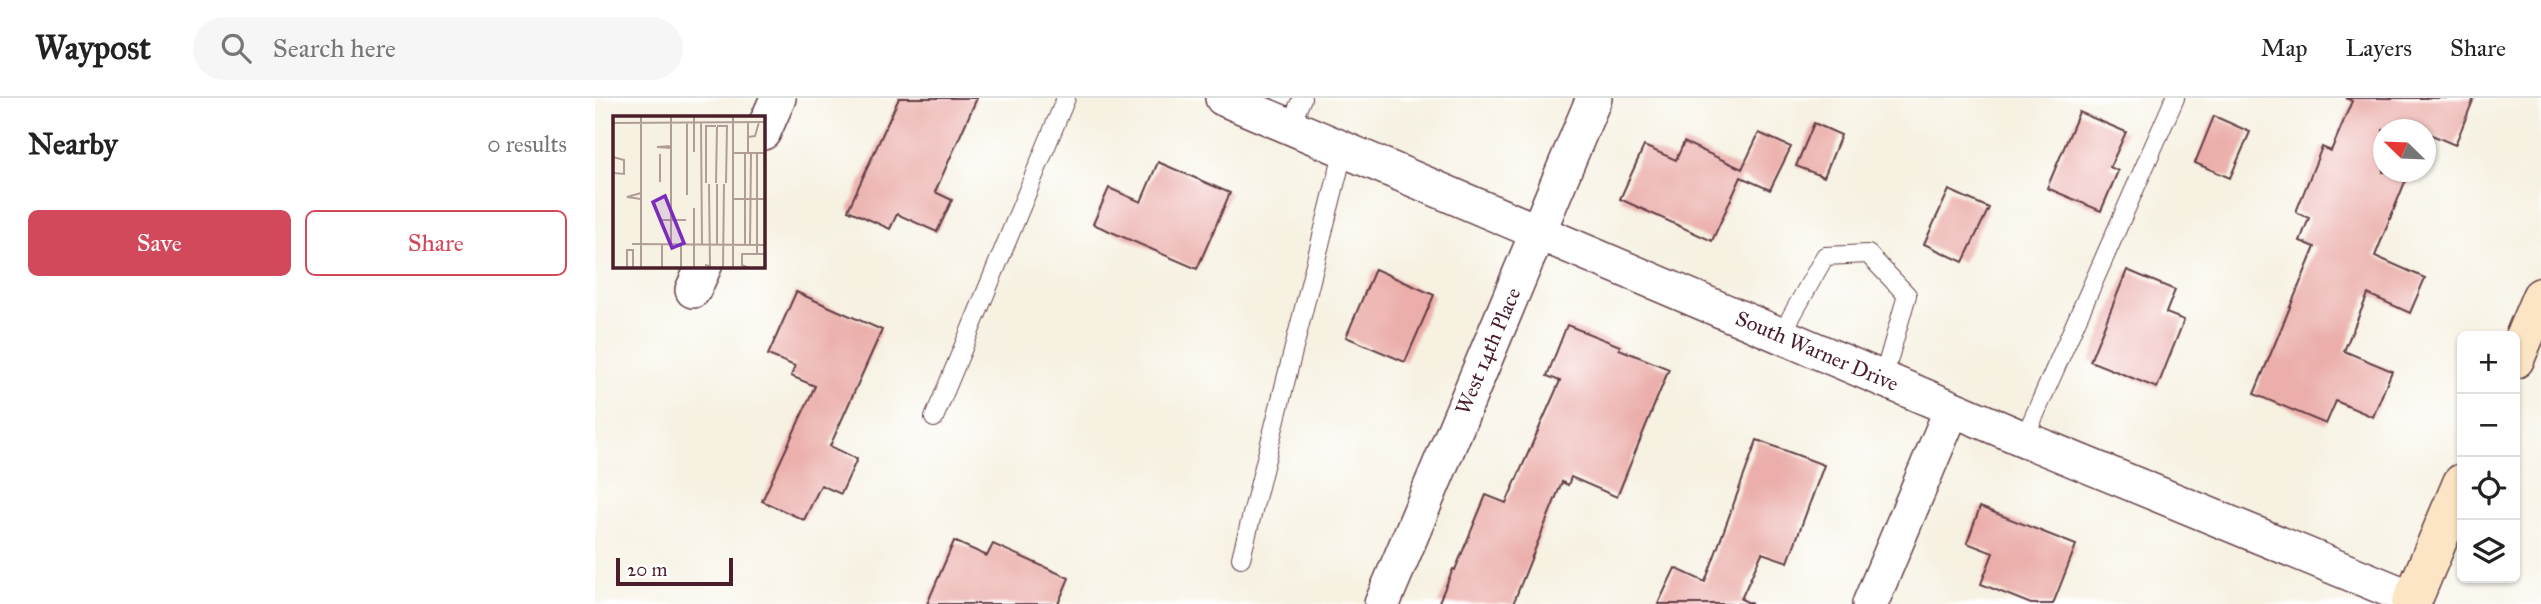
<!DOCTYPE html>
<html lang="en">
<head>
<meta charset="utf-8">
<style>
	body { margin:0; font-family:"IM FELL Great Primer",serif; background:#f6f6f6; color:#222 }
	.controls { position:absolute; right:21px; bottom:21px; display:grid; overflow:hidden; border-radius:10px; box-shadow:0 2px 5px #0004 }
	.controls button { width:63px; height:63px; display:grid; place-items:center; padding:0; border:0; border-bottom:2px solid #e0e0e0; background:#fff; color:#222; font:35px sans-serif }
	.compass { position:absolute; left:1778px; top:21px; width:63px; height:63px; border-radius:50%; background:#fff; box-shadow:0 2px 5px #0004; rotate:293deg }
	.scale { position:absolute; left:21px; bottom:18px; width:117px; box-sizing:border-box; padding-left:7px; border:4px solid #4a1f2b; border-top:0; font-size:19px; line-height:24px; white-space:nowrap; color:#4a1f2b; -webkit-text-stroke:5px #fff; paint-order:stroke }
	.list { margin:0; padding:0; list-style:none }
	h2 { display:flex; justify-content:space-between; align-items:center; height:91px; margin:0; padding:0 28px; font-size:30px }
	h2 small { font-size:23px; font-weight:400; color:#767676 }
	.actions { display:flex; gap:14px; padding:21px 28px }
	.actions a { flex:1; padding:16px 0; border:2px solid #d1495b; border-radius:10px; text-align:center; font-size:24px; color:#d1495b }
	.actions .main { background:#d1495b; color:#fff }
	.icon { flex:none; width:38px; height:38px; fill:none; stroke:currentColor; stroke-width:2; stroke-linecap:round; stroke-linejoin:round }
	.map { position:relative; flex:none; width:1946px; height:506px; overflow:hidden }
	header { display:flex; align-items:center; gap:42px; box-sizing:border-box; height:98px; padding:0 35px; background:#fff; border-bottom:2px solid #e0e0e0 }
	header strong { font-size:33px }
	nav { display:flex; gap:38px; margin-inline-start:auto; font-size:24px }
	.search { width:490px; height:63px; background:#f6f6f6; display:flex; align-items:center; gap:18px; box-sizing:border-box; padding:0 24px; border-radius:38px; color:#767676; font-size:26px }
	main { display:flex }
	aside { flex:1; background:#fff }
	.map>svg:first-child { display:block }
</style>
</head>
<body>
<header>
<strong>Waypost</strong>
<div class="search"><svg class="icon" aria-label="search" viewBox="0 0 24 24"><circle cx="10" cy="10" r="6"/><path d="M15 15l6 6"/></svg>Search here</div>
<nav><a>Map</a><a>Layers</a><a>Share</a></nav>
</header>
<main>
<aside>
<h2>Nearby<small>0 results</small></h2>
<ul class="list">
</ul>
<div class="actions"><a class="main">Save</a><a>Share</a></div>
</aside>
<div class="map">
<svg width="1946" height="506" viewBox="0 0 1946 506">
	<rect width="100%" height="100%" fill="#fff"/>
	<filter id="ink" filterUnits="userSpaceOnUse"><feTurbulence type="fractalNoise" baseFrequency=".0143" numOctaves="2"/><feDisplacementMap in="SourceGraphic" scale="14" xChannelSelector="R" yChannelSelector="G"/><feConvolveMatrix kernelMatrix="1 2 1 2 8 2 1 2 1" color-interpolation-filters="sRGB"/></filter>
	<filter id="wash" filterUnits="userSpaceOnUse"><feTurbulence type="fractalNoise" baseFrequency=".00686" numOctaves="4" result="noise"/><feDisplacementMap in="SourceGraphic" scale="28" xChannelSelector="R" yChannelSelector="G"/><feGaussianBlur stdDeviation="1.57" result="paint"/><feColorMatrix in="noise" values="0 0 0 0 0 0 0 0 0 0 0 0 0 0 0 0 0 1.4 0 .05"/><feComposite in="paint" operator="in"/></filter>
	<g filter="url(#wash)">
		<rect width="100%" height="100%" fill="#f6f1e1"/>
		<g id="blocks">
			<path fill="#ebaeaa" d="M 304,0 L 382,0 L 340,94 L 357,102 L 342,134 L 302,116 L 295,131 L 253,112 Z
				M 1751,0 L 1879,0 L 1860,47 L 1830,34 L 1830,32 L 1788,32 L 1788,74 L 1814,74 L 1780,158 L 1830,180 L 1815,215 L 1773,196 L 1749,253 L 1797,273 L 1778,319 L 1741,303 L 1731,326 L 1659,296 L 1720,149 L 1705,143 L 1714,120 L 1701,114 L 1727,49 L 1736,53 L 1757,3 Z
				M 1484,14 L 1531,34 L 1515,69 L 1523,73 L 1506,113 L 1452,90 Z
				M 1619,18 L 1655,34 L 1635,80 L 1600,65 Z
				M 1219,25 L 1246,37 L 1229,79 L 1201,68 Z
				M 1164,35 L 1196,49 L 1175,92 L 1146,79 L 1117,143 L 1025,101 L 1049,48 L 1081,62 L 1089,44 L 1147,71 Z
				M 563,64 L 635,95 L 602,171 L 498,126 L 514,90 L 546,104 Z
				M 1354,92 L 1394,110 L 1368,164 L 1329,146 Z
				M 780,171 L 839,197 L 810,264 L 751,239 Z
				M 1532,172 L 1580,192 L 1571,215 L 1589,222 L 1562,290 L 1495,263 Z
				M 201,194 L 287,232 L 235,348 L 262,361 L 246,396 L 226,387 L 209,422 L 167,403 L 220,288 L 196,278 L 200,268 L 173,257 Z
				M 972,227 L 1025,248 L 1024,251 L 1074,271 L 1022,399 L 976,379 L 973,387 L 967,384 L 918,506 L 843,506 L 858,471 L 860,472 L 891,397 L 911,405 L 965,283 L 952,278 Z
				M 1162,342 L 1229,367 L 1193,464 L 1167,455 L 1146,501 L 1157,506 L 1063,506 L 1080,470 L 1110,484 Z
				M 1385,409 L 1481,447 L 1458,506 L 1436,506 L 1386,486 L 1398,455 L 1372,445 Z
				M 359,443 L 392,458 L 398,446 L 474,480 L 463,506 L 332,506 Z"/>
		</g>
	</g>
	<g filter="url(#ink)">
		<use href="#blocks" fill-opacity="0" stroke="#643e46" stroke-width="2"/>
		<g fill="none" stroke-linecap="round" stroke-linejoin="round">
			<defs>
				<path id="lane" d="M 695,28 L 707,0
					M 1186,237 L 1230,158 L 1273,156 L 1312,197 L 1288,281
					M 339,320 L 471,0
					M 1429,341 L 1580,0
					M 646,460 L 749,51"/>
				<path id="street" d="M 628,0 L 1429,341 L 1818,501
					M 168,34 L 183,0
					M 98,192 L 109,168
					M 787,506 L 999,0
					M 1275,506 L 1357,311"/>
				<path id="secondary" d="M 1920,261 L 1946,199
					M 1816,506 L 1867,385"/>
			</defs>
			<use href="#lane" stroke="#643e46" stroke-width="20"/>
			<use href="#street" stroke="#643e46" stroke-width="38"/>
			<use href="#secondary" stroke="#643e46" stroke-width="41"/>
			<use href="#lane" stroke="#fff" stroke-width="18"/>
			<use href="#street" stroke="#fff" stroke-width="35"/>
			<use href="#secondary" stroke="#fce5c4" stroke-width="38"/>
		</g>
	</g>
	<g text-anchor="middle" stroke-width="5" stroke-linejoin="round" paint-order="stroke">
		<g font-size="21" fill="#4a1f2b" stroke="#fff">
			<text transform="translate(893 253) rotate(-67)" y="7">West 14th Place</text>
			<text transform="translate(1222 253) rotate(23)" y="7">South Warner Drive</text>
		</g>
	</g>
	<g transform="translate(18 18)">
		<rect width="152" height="152" fill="#f6f1e1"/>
		<path fill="none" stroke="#b19d98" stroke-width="2" d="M 28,0 L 28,152M 81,0 L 81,36M 120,0 L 120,152M 135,6 L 135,37M 0,7 L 153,6M 74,7 L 74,79M 88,7 L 89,129M 104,10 L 114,10 L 113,67M 135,21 L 142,20 L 146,6M 57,32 L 44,31 L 58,30M 121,37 L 153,37M 132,37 L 132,129M 144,37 L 144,138M 47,38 L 47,66M 0,41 L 11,44 L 11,58 L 0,57M 93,67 L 93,10 L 103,10M 103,67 L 104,11M 104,68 L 104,129M 28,83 L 14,81 L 28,77M 121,83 L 153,83M 81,92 L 81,152M 46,104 L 73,104M 19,128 L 153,129M 49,129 L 49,152M 58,129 L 58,0M 68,129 L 68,152M 137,129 L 138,37M 92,149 L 97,150 L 96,68M 110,151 L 111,68M 14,152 L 14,134 L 20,134 L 20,152M 136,152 L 129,149 L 129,138 L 153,138"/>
		<path fill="#7b2cbf" fill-opacity="0.15" stroke="#7b2cbf" stroke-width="3.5" d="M 52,80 L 71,127 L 59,132 L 40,86 Z"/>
		<rect width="152" height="152" fill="none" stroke="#4a1f2b" stroke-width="3.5"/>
	</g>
</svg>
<div class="controls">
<button>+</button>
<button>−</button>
<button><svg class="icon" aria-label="locate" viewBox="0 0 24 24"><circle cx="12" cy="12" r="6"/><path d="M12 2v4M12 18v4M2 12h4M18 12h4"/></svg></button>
<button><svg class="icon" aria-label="layers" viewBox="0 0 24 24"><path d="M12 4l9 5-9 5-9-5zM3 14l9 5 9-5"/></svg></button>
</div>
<svg class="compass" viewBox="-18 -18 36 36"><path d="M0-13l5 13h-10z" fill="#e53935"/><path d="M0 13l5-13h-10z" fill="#767676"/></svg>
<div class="scale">20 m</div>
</div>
</main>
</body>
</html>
